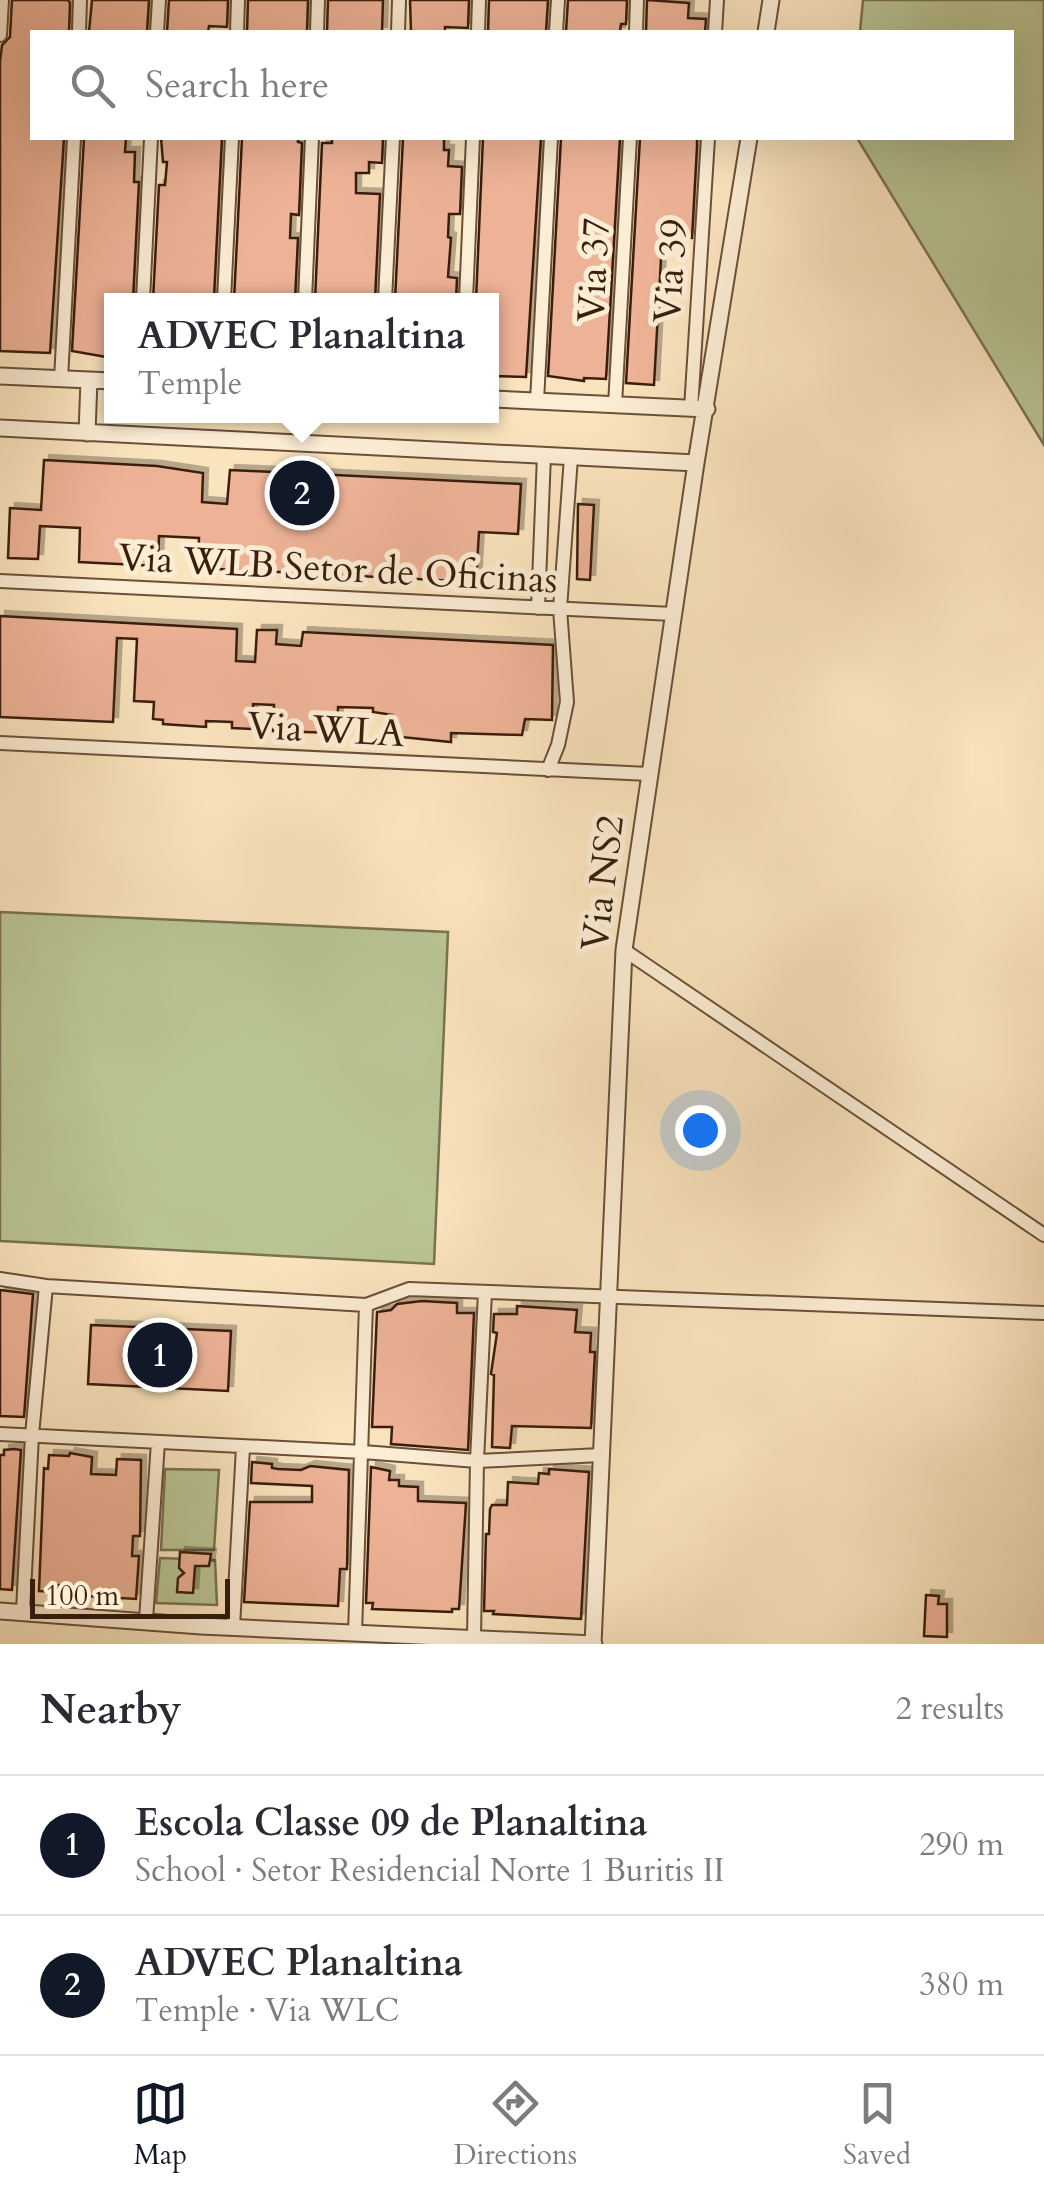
<!DOCTYPE html>
<html lang="en">
<head>
<meta charset="utf-8">
<style>
	body { margin:0; font-family:Cardo,serif; background:#f7f7f7; color:#2b2b33 }
	.scale { position:absolute; left:30px; bottom:25px; width:200px; box-sizing:border-box; padding-left:10px; border:5px solid #3a1f0c; border-top:0; font-size:28px; line-height:35px; white-space:nowrap; color:#3a1f0c; -webkit-text-stroke:8px #fcedd5; paint-order:stroke }
	.you { position:absolute; left:700px; top:1130px; width:35px; height:35px; margin:-25px; border:8px solid #fff; border-radius:50%; background:#1a73e8; box-shadow:0 0 0 15px #1a73e833 }
	.badge { display:grid; place-items:center; width:65px; height:65px; border-radius:50%; background:#111827; color:#fff; font-size:32px; font-weight:700 }
	.pin { position:absolute; translate:-50% -50%; border:5px solid #fff; box-shadow:0 2px 10px #0006 }
	.popup { position:absolute; left:104px; top:293px; width:395px; height:130px; box-sizing:border-box; display:grid; place-content:center; border-radius:0px; background:#fff; filter:drop-shadow(0 2px 8px #0005); font-size:32px; white-space:nowrap; color:#7c7c81 }
	.popup b { font-size:38px; color:#2b2b33 }
	.popup::after { content:''; position:absolute; left:50%; top:100%; margin-left:-20px; border:20px solid transparent; border-top-color:#fff }
	.list { margin:0; padding:0; list-style:none }
	h2 { display:flex; justify-content:space-between; align-items:center; height:130px; margin:0; padding:0 40px; font-size:42px }
	h2 small { font-size:32px; font-weight:400; color:#7c7c81 }
	.list li { display:grid; grid-template-columns:65px 1fr auto; gap:30px; align-items:center; box-sizing:border-box; height:140px; padding:0 40px; border-top:2px solid #e1e1e2 }
	.list b { display:block; font-size:38px; white-space:nowrap }
	.list p { margin:0; font-size:32px; white-space:nowrap; color:#7c7c81 }
	.list em { font-size:32px; font-style:normal; color:#7c7c81 }
	.icon { flex:none; width:55px; height:55px; fill:none; stroke:currentColor; stroke-width:2; stroke-linecap:round; stroke-linejoin:round }
	.map { position:relative; flex:none; width:1044px; height:1644px; overflow:hidden }
	.search { position:absolute; background:#fff; box-shadow:0 10px 40px #0002; left:30px; right:30px; top:30px; height:110px; display:flex; align-items:center; gap:25px; box-sizing:border-box; padding:0 35px; border-radius:0px; color:#7c7c81; font-size:38px }
	.sheet { height:410px; background:#fff }
	nav { display:flex; justify-content:space-around; align-items:center; box-sizing:border-box; height:140px; border-top:2px solid #e1e1e2; background:#fff; font-size:28px; color:#7c7c81 }
	nav a { display:grid; justify-items:center; gap:5px }
	nav .on { color:#111827 }
	.map>svg:first-child { display:block }
</style>
</head>
<body>
<div class="map">
<svg width="1044" height="1644" viewBox="0 0 1044 1644">
	<defs>
		<filter id="shadow"><feDropShadow dx="5" dy="-5" stdDeviation="0" flood-color="#0004"/></filter>
	</defs>
	<rect width="100%" height="100%" fill="#fae4be"/>
	<filter id="stains"><feTurbulence type="fractalNoise" baseFrequency=".002" numOctaves="4"/><feColorMatrix values="0 0 0 0 .2 0 0 0 0 .09 0 0 0 0 .02 0 0 0 .5 -.17"/></filter>
	<radialGradient id="worn" r=".72"><stop offset=".6" stop-color="#630" stop-opacity="0"/><stop offset="1" stop-color="#630" stop-opacity=".3"/></radialGradient>
	<path fill="#bac594" stroke="#7a7250" stroke-width="2.5" d="M 863,0 L 1044,0 L 1044,445 L 857,138 L 1012,138 L 1012,32 L 860,32 Z
		M 0,912 L 448,932 L 434,1264 L 0,1241 Z
		M 165,1469 L 219,1470 L 214,1550 L 161,1550 Z
		M 160,1558 L 215,1560 L 217,1605 L 156,1603 Z"/>
	<path fill="#eeb397" stroke="#3a1f0c" stroke-width="2.5" filter="url(#shadow)" d="M 12,0 L 68,0 L 70,3 L 69,32 L 32,32 L 32,138 L 64,138 L 50,353 L 0,351 L 0,62 L 2,45 L 10,37 Z
		M 92,0 L 149,0 L 147,32 L 89,32 Z
		M 169,0 L 228,0 L 227,27 L 209,26 L 208,32 L 167,32 Z
		M 248,0 L 308,0 L 307,32 L 247,32 Z
		M 328,0 L 383,0 L 382,32 L 327,32 Z
		M 410,0 L 469,0 L 468,28 L 445,27 L 445,32 L 411,32 Z
		M 489,0 L 548,0 L 546,32 L 488,32 Z
		M 568,0 L 627,0 L 626,24 L 621,24 L 620,32 L 566,32 Z
		M 647,0 L 689,3 L 688,18 L 706,19 L 705,32 L 646,32 Z
		M 84,138 L 126,138 L 125,152 L 135,152 L 134,182 L 139,182 L 133,300 L 112,300 L 112,358 L 72,351 Z
		M 161,138 L 222,138 L 214,297 L 153,300 L 159,185 L 165,185 L 167,162 L 163,162 Z
		M 242,138 L 298,138 L 298,142 L 302,143 L 299,215 L 291,214 L 290,238 L 298,238 L 295,300 L 234,300 Z
		M 332,138 L 383,138 L 382,163 L 369,162 L 369,173 L 356,173 L 356,193 L 380,194 L 375,300 L 315,300 L 322,143 L 332,143 Z
		M 403,138 L 444,138 L 444,150 L 449,150 L 448,166 L 462,167 L 460,214 L 449,214 L 448,237 L 451,238 L 448,277 L 457,278 L 456,300 L 395,300 Z
		M 483,138 L 541,138 L 526,377 L 492,376 L 492,300 L 476,300 Z
		M 561,138 L 620,138 L 606,379 L 584,378 L 584,381 L 548,376 Z
		M 640,138 L 697,138 L 697,147 L 692,238 L 680,237 L 679,242 L 662,241 L 654,385 L 626,383 Z
		M 44,460 L 157,466 L 203,473 L 202,502 L 227,504 L 230,470 L 521,484 L 518,534 L 479,532 L 476,582 L 198,568 L 199,538 L 159,536 L 158,566 L 79,562 L 80,528 L 40,526 L 38,559 L 8,558 L 10,508 L 41,510 Z
		M 578,504 L 594,505 L 590,580 L 577,579 Z
		M 0,616 L 237,629 L 236,661 L 255,662 L 257,630 L 277,630 L 276,644 L 301,646 L 303,632 L 553,645 L 552,720 L 525,719 L 522,735 L 451,733 L 451,742 L 391,736 L 393,715 L 373,712 L 373,708 L 338,707 L 337,733 L 273,731 L 274,705 L 253,704 L 252,729 L 232,728 L 232,722 L 206,721 L 206,727 L 163,724 L 163,720 L 153,719 L 154,702 L 134,701 L 137,639 L 117,638 L 113,722 L 0,717 Z
		M 0,1290 L 33,1294 L 24,1417 L 0,1416 Z
		M 422,1301 L 457,1303 L 457,1313 L 474,1313 L 468,1450 L 391,1444 L 392,1427 L 372,1427 L 377,1312 L 391,1310 L 397,1304 Z
		M 517,1306 L 577,1310 L 575,1332 L 591,1333 L 590,1352 L 595,1352 L 591,1428 L 512,1426 L 510,1448 L 492,1447 L 494,1375 L 491,1374 L 497,1333 L 493,1332 L 494,1314 L 517,1314 Z
		M 91,1325 L 231,1331 L 228,1391 L 88,1384 Z
		M 14,1449 L 21,1450 L 12,1590 L 0,1589 L 0,1455 L 4,1455 L 4,1450 Z
		M 70,1453 L 92,1457 L 91,1474 L 116,1475 L 117,1459 L 141,1460 L 140,1536 L 133,1536 L 132,1556 L 139,1556 L 136,1599 L 87,1596 L 87,1591 L 78,1591 L 78,1586 L 57,1585 L 56,1592 L 39,1591 L 44,1468 L 48,1469 L 49,1455 L 69,1456 Z
		M 252,1462 L 272,1464 L 272,1468 L 278,1469 L 301,1470 L 310,1466 L 349,1470 L 347,1569 L 340,1569 L 338,1606 L 244,1602 L 250,1502 L 312,1502 L 312,1486 L 251,1483 Z
		M 371,1467 L 390,1471 L 389,1480 L 399,1480 L 399,1486 L 418,1487 L 418,1501 L 466,1503 L 459,1609 L 452,1609 L 452,1612 L 372,1609 L 373,1603 L 366,1603 Z
		M 549,1469 L 589,1472 L 581,1619 L 493,1614 L 494,1611 L 484,1611 L 486,1534 L 489,1534 L 490,1509 L 492,1505 L 507,1505 L 508,1482 L 538,1484 L 539,1473 L 549,1474 Z
		M 180,1552 L 211,1554 L 209,1566 L 195,1566 L 193,1593 L 177,1592 L 178,1578 L 184,1573 L 179,1568 Z
		M 926,1595 L 939,1596 L 938,1604 L 947,1604 L 947,1637 L 924,1636 Z"/>
	<g fill="none" stroke-linecap="round" stroke-linejoin="round">
		<defs>
			<path id="minor" d="M 79,32 L 80,0
				M 157,32 L 159,0
				M 237,32 L 238,0
				M 317,32 L 318,0
				M 398,32 L 399,0
				M 478,32 L 479,0
				M 556,32 L 558,0
				M 636,32 L 637,0
				M 715,32 L 717,0
				M 0,35 L 2,0
				M 143,300 L 151,138
				M 224,300 L 232,138
				M 305,300 L 312,138
				M 385,300 L 393,138
				M 466,300 L 473,138
				M 61,379 L 74,138
				M 537,401 L 551,138
				M 615,405 L 630,138
				M 691,409 L 708,138
				M 0,581 L 673,614
				M 538,608 L 544,455
				M 0,743 L 649,774
				M 548,770 L 558,745 L 567,702 L 560,609 L 571,457
				M 624,950 L 1044,1235
				M 0,1279 L 46,1286 L 366,1305 L 409,1289 L 1044,1313
				M 0,1434 L 363,1452 L 477,1461 L 601,1455
				M 23,1611 L 32,1435 L 46,1286
				M 146,1620 L 158,1442
				M 233,1627 L 243,1447
				M 355,1633 L 366,1305
				M 474,1638 L 477,1461 L 485,1292"/>
			<path id="tertiary" d="M 766,32 L 771,0
				M 0,376 L 112,381
				M 492,399 L 707,409
				M 0,428 L 696,463
				M 87,433 L 89,380
				M 0,1611 L 201,1626 L 594,1644
				M 593,1644 L 624,950 L 696,463 L 749,138"/>
		</defs>
		<use href="#minor" stroke="#6a5038" stroke-width="16"/>
		<use href="#tertiary" stroke="#6a5038" stroke-width="19"/>
		<use href="#minor" stroke="#fcedd5" stroke-width="12"/>
		<use href="#tertiary" stroke="#fcedd5" stroke-width="15"/>
	</g>
	<g text-anchor="middle" stroke-width="10" stroke-linejoin="round" paint-order="stroke">
		<g font-size="38" fill="#3a1f0c" stroke="#fcedd5">
			<text transform="translate(593 270) rotate(-87)" y="13">Via 37</text>
			<text transform="translate(670 271) rotate(-86)" y="13">Via 39</text>
			<text transform="translate(338 568) rotate(3)" y="13">Via WLB Setor de Oficinas</text>
			<text transform="translate(326 729) rotate(3)" y="13">Via WLA</text>
			<text transform="translate(602 883) rotate(-83)" y="13">Via NS2</text>
		</g>
	</g>
	<rect width="100%" height="100%" filter="url(#stains)"/>
	<rect width="100%" height="100%" fill="url(#worn)"/>
</svg>
<div class="scale">100 m</div>
<div class="you"></div>
<div class="pin badge" style="left:160px;top:1355px">1</div>
<div class="pin badge" style="left:302px;top:493px">2</div>
<div class="popup"><b>ADVEC Planaltina</b>Temple</div>
<div class="search"><svg class="icon" aria-label="search" viewBox="0 0 24 24"><circle cx="10" cy="10" r="6"/><path d="M15 15l6 6"/></svg>Search here</div>
</div>
<section class="sheet">
<h2>Nearby<small>2 results</small></h2>
<ul class="list">
<li><span class="badge">1</span><div><b>Escola Classe 09 de Planaltina</b><p>School · Setor Residencial Norte 1 Buritis II</p></div><em>290 m</em></li>
<li><span class="badge">2</span><div><b>ADVEC Planaltina</b><p>Temple · Via WLC</p></div><em>380 m</em></li>
</ul>
</section>
<nav>
<a class="on"><svg class="icon" aria-label="map" viewBox="0 0 24 24"><path d="M3 6l6-2 6 2 6-2v14l-6 2-6-2-6 2zM9 4v14M15 6v14"/></svg>Map</a>
<a><svg class="icon" aria-label="directions" viewBox="0 0 24 24"><path d="M12 3l9 9-9 9-9-9zM9 14v-3h6M13 9l2 2-2 2"/></svg>Directions</a>
<a><svg class="icon" aria-label="saved" viewBox="0 0 24 24"><path d="M7 4h10v16l-5-4-5 4z"/></svg>Saved</a>
</nav>
</body>
</html>
